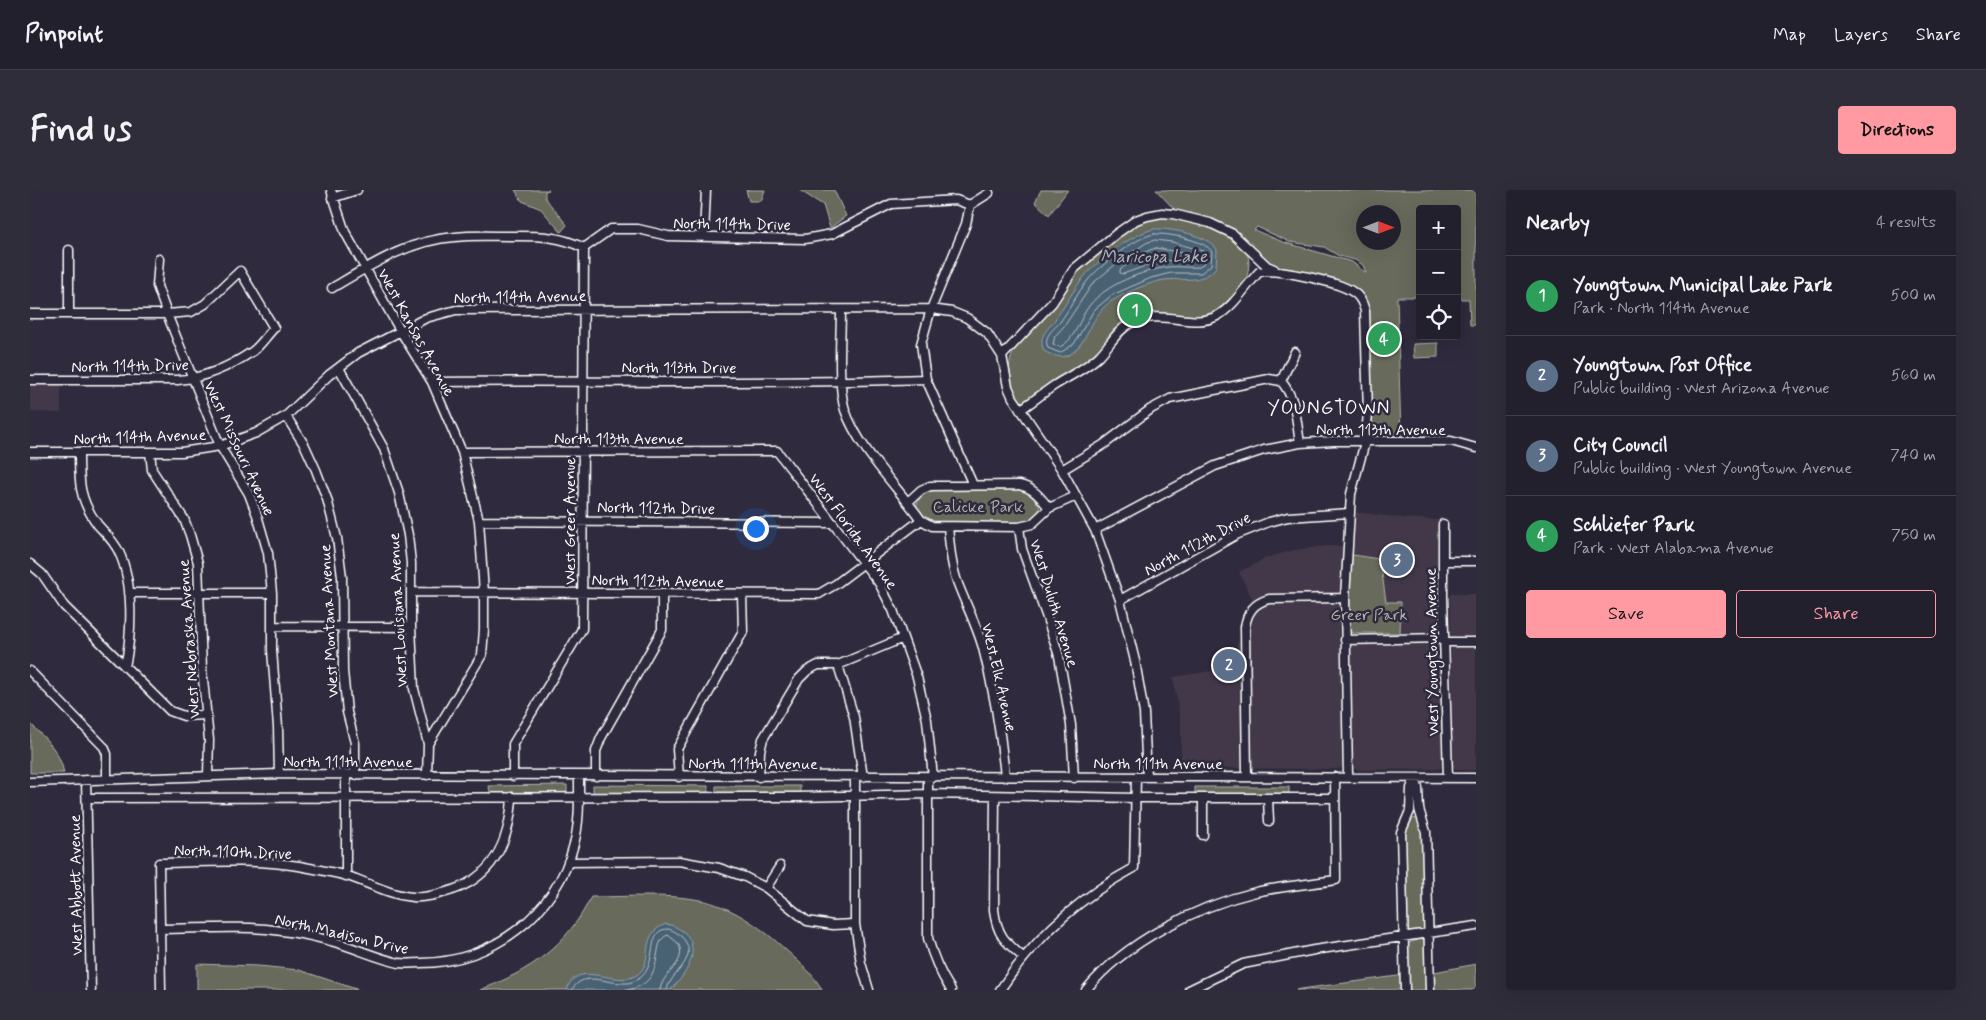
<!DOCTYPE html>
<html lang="en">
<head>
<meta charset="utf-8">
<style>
	body { margin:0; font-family:Mynerve,sans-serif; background:#2f2d3a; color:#f1f3f6 }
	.controls { position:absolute; right:15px; top:15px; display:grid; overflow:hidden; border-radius:5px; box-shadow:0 5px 20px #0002 }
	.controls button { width:45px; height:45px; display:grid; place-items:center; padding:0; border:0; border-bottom:1px solid #403e4a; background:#23202e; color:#f1f3f6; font:25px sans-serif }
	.compass { position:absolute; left:1326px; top:15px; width:45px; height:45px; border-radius:50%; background:#23202e; box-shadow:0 5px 20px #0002; rotate:90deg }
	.you { position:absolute; left:725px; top:338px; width:18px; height:18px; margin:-12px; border:4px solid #fff; border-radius:50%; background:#1a73e8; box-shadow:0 0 0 8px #1a73e833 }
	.badge { display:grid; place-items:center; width:32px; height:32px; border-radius:50%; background:#ff9aa2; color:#fff; font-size:16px; font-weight:700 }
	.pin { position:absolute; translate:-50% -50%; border:2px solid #fff; box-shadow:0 1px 5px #0006 }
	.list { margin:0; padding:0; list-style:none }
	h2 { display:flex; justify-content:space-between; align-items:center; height:65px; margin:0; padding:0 20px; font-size:21px }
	h2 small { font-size:16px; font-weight:400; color:#a3a3aa }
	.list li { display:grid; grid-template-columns:32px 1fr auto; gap:15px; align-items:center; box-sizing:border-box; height:80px; padding:0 20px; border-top:1px solid #403e4a }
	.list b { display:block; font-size:19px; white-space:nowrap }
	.list p { margin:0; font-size:16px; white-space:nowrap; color:#a3a3aa }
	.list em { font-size:16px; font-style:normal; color:#a3a3aa }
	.actions { display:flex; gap:10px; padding:15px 20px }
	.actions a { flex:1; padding:11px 0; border:1px solid #ff9aa2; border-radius:5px; text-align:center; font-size:18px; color:#ff9aa2 }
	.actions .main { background:#ff9aa2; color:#111 }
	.icon { flex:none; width:28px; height:28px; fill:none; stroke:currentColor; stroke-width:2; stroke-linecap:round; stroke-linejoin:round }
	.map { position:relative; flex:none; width:1446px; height:800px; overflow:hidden; border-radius:5px }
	header { display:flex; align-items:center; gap:30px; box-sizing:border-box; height:70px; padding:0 25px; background:#23202e; border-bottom:1px solid #403e4a }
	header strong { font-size:24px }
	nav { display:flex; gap:28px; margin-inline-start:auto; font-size:18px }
	.intro { display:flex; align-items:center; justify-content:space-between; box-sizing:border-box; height:120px; padding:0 30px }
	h1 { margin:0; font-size:35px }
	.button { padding:12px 22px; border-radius:5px; background:#ff9aa2; color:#111; font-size:18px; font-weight:700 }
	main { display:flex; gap:30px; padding:0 30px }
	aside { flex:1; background:#23202e; border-radius:5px; box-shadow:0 5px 20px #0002 }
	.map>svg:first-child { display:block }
</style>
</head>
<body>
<header>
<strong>Pinpoint</strong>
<nav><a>Map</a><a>Layers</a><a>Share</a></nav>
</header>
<div class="intro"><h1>Find us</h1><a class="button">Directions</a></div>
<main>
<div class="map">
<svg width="1446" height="800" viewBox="0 0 1446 800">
	<rect width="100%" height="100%" fill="#2f2a3d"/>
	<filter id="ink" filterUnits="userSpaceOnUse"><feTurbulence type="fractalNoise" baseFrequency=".02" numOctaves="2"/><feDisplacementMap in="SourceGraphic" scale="10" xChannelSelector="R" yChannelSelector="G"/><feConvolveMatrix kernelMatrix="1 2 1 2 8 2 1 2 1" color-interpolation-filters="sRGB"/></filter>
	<g filter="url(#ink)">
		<path fill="#433848" d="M 0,193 L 31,194 L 31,223 L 0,222 Z
			M 1324,322 L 1372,328 L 1408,330 L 1410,439 L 1408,442 L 1405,444 L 1370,443 L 1371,412 L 1356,412 L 1350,369 L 1335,368 L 1331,366 L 1322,365 Z
			M 1296,356 L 1314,356 L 1310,446 L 1313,573 L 1312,577 L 1308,579 L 1151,578 L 1151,534 L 1143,487 L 1188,480 L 1189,463 L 1207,463 L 1207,454 L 1211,449 L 1213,429 L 1216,420 L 1223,410 L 1209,382 L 1236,368 L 1264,360 Z
			M 1420,404 L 1446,404 L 1446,580 L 1429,580 L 1423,577 Z
			M 1323,452 L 1408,454 L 1410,457 L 1412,574 L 1411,578 L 1408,579 L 1328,580 L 1324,578 L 1322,574 L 1318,456 Z"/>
		<path fill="#686a5c" stroke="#b4b4ae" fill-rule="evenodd" d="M 485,0 L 519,0 L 515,1 L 515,8 L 537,35 L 531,42 L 511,19 L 492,11 Z
			M 716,0 L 735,0 L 731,11 L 719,11 Z
			M 769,0 L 804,0 L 816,26 L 800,38 L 793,15 Z
			M 1011,0 L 1038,0 L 1019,25 L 1005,12 Z
			M 1126,0 L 1446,0 L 1446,135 L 1440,135 L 1439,109 L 1427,109 L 1427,19 L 1390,19 L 1390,107 L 1367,107 L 1371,247 L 1344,247 L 1340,243 L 1338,120 L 1335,109 L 1317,95 L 1249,77 L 1238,72 L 1197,36 L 1179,29 L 1145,20 ZM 1334,22 L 1364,22 L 1364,52 L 1334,52 ZM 1227,37 L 1260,52 L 1294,57 L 1309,66 L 1325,70 L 1333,75 L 1336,83 L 1322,72 L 1253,52 L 1224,40 Z
			M 1132,26 C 1157,31 1220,39 1219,74 C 1218,84 1217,90 1210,98 C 1202,109 1192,121 1179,125 C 1154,132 1129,115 1104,128 C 1086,137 1076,157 1060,170 C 1040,186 1015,199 993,214 L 989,212 C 981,199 976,180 982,165 C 989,147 1008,136 1019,122 C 1028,112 1033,100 1040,89 C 1051,73 1086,45 1104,35 C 1113,30 1122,28 1132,26 Z
			M 1408,153 L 1408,167 L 1384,168 L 1383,154 Z
			M 905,299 L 990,300 C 1014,304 1017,330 991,332 C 979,334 967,332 955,333 C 938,333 921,334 904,332 L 893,326 L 886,316 L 890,306 Z
			M 1322,365 C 1332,366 1339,368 1350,369 L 1356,412 L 1371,412 L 1370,443 L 1320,443 L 1318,440 Z
			M 0,533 C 16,550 29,559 34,583 L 0,583 Z
			M 537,595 L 537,603 L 460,603 L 459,596 Z
			M 563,595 L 678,596 L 678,603 L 563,603 Z
			M 686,596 L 770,596 L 770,603 L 686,603 Z
			M 1165,597 L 1259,597 L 1259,604 L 1165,604 Z
			M 1385,628 L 1390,633 L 1393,642 L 1396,737 L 1394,740 L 1382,743 L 1378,740 L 1375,644 L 1379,632 Z
			M 561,707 C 598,707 639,703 675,711 C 706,719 733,739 756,760 C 769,772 784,784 792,800 L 450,800 C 500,781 537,756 561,707 Z
			M 1392,749 L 1396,752 L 1397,800 L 1379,800 L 1378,753 Z
			M 167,774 L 229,776 L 269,780 L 329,800 L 167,800 Z
			M 1446,774 L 1446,800 L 1400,800 L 1399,783 Z
			M 1375,785 L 1375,800 L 1266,800 L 1278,798 Z"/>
		<path fill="#4a6273" stroke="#92a1ab" d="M 1124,39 C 1140,38 1179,45 1187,60 L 1186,77 C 1172,96 1150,86 1129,91 C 1113,95 1095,103 1080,112 C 1054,130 1053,184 1014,161 C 1007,146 1018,140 1026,128 C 1036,115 1043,100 1054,87 C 1068,70 1102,44 1124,39 Z
			M 636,734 C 643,735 648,738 654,742 C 673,760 655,787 640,800 L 537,800 C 546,768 585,797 605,786 C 627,774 606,745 636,734 Z"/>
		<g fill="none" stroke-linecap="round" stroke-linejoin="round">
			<path stroke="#b7c0c7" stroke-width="1" d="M 1124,44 C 1137,43 1176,50 1182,62 L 1181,75 L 1171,83 L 1141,83 L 1121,88 L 1082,105 L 1064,120 L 1044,154 L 1030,163 L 1018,158 C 1013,146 1023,140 1030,132 C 1040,119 1047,103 1058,90 C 1071,75 1104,48 1124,44 Z
				M 1125,50 L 1142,52 L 1173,61 L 1176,64 L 1175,72 L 1170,77 C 1159,78 1149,76 1138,77 C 1112,81 1076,94 1059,116 C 1049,129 1046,149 1030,157 L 1023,154 L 1025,146 L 1035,135 L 1063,93 L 1092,69 L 1116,53 Z
				M 1126,58 L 1158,64 L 1163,66 L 1164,68 L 1162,70 L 1129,71 L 1093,84 L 1090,83 L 1090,80 C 1100,72 1113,61 1126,58 Z
				M 542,800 C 554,777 583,798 602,792 C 632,783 613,740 637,739 C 642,739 647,743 651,746 C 673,768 639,783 637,800
				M 597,800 C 640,793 618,751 638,745 L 648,753 C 659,773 632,782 630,800"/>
			<defs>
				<path id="minor" d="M 301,0 L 315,42 L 371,142 L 402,192 L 432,262 L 449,331 L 454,403 L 454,439 L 452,465 L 398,554 L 397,585
					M 302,8 L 327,0
					M 940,15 L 936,34 L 901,119 L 891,154 L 896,189 L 943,295
					M 674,46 L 676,0
					M 554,58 L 581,39 L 608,39 L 638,46 L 775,49 L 802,44 L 861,14 L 926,10 L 940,15 L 959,3
					M 129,69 L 127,96 L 137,124 L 190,256 L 219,304 L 227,325 L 238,363 L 242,403 L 242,460 L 248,537 L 249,584
					M 302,98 C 341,75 379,50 425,47 C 443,45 461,46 479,46 C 508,46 528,45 554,58
					M 811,120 C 811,148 807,193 815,220 C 828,258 867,296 891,330 L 902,336 L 989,337 L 1002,334 L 1019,318 L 1046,306
					M 0,124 L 137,124 L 161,122 L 175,114 L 210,81 L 244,138 C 237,145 231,155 223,161 C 201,176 174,188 148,190 L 0,190
					M 39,124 L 39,60
					M 1265,162 L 1251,191 C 1267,210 1266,230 1270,253
					M 972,166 L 1022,113 L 1044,79 L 1086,44 L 1106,30 L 1117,26 L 1132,23 L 1143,24 L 1180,33 L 1203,44 L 1237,76 L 1244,79
					M 309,178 L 354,259 L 369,303 L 378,345 L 381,373 L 381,437 L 384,499 L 398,554
					M 402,192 C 567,190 732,195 896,189
					M 990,220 C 1002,212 1013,203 1025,195 C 1039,186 1057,178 1069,166 C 1080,155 1087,140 1101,133 C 1132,118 1162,139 1187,126 C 1203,117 1216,96 1229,82 C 1246,78 1309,92 1323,102 C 1330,106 1333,113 1335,121 L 1338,224 L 1335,252 L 1321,304 L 1315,408 L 1318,587
					M 256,226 L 275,256 L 286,280 L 297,309 L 307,348 L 312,387 L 313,481 L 317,522 L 325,553 L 325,585
					M 0,262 L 152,262 L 190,256 L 226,243 L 256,226 L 299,185 L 328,163 L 396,128 L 426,120 L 901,119 L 922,122 L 937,128 L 957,143 L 972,166 L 978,197 L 983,208 L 1032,280 L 1065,340 L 1090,410 L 1105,471 L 1114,523 L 1117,587
					M 49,262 C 49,292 49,310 68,335 C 76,344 84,351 89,362 C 104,394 102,443 95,477
					M 120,262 L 122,280 L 154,329 L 160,345 L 168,373 L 172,479 L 179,550 L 178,585
					M 432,262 L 747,261 L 849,393 L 863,420 L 887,487 L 897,530 L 903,587
					M 1032,280 L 1073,255 L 1121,219 L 1140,209 L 1239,189 L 1251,191
					M 878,312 L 891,300 L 900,296 L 989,295 C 1004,298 1010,307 1019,318
					M 449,331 L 803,333
					M 1413,334 L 1413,407 L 1418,588
					M 918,337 C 920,356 921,376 928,394 C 936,415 947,436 953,458 C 964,501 971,544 975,587
					M 989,337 L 992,359 L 1017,428 L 1029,466 L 1041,535 L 1044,588
					M 1065,340 L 1185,276 L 1234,260 L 1270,253 L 1304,251 L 1421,251 L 1446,258
					M 1413,371 L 1446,371
					M 0,374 L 12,384 L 34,416 L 140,521 L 154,526 L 177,525
					M 381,402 L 789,404 L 806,394 L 891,330
					M 99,403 L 242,403
					M 1090,410 L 1206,345 L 1239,332 L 1258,327 L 1320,323
					M 242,436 L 381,437
					M 1315,450 L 1414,448
					M 1415,452 L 1446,452
					M 808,475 L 824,527 L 833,587
					M 0,481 L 74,557 L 77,564 L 77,589
					M 483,586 L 483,554 L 552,439 L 554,58
					M 566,586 L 566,561 L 571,548 L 632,440 L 632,404
					M 649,587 L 647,559 L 713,442 L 712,404
					M 729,587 L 730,561 L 733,549 L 769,489 L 777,481 L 788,475 L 808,475 L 873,448
					M 825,587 L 825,734 L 831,773 L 839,800
					M 898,587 L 898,748 C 903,768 910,783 921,800
					M 1217,587 L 1215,437 C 1217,422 1224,413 1239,409 L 1315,408
					M 1385,588 L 1388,598 L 1389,619 L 1396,642 L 1400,800
					M 56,590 L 61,800
					M 0,592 L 249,584 L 1446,588
					M 965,606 L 964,720 C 967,745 975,752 993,767
					M 57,608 L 768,607 L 898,604 L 1105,608 L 1305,608
					M 1173,609 L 1173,645
					M 1238,609 L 1239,631
					M 538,672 L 649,671 L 689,678 L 715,687 L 736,698 L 777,731 L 803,735 L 825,734
					M 316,686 L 316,585
					M 736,698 L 750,676
					M 130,739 C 170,739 212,735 252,741 C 269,743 287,747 304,752 C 326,758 346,768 369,773 C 376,774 384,773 391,773 C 462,773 527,723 544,654 C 550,632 549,608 549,586
					M 131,800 L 129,673 C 175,672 223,669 269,676 C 285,679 302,682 318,686 C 338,693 361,705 383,707 C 394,708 406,705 416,702 C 462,690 480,652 482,607
					M 970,800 C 1004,749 1050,707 1104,678 L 1106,587
					M 1056,800 C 1095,752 1167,716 1226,702 C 1252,696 1280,694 1306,690 L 1305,587
					M 1159,800 L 1213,774 L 1284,760 L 1446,736
					M 1375,800 L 1371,642 L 1380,621 L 1381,598 L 1385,588"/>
			</defs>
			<use href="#minor" stroke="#fff" stroke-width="11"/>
			<use href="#minor" stroke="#2f2a3d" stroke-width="8"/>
		</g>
	</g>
	<g text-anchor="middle" stroke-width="5" stroke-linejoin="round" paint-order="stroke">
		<g font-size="16" fill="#fff" stroke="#2f2a3d">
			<text transform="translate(702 33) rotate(1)" y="6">North 114th Drive</text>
			<text transform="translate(490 106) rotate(-1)" y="6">North 114th Avenue</text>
			<text transform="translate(387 142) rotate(61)" y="6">West Kansas Avenue</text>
			<text transform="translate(100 175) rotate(-1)" y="6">North 114th Drive</text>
			<text x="649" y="183">North 113th Drive</text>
			<text x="1351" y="245">North 113th Avenue</text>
			<text transform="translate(110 246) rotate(-2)" y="6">North 114th Avenue</text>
			<text x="589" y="254">North 113th Avenue</text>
			<text transform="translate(210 258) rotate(65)" y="6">West Missouri Avenue</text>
			<text transform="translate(626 317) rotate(1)" y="6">North 112th Drive</text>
			<text transform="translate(539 331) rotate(-90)" y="6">West Greer Avenue</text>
			<text transform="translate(824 341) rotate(54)" y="6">West Florida Avenue</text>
			<text transform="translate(1167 353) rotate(-28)" y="6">North 112th Drive</text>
			<text transform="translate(628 390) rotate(1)" y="6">North 112th Avenue</text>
			<text transform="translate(1025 413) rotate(73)" y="6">West Duluth Avenue</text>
			<text transform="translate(367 420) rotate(-93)" y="6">West Louisiana Avenue</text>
			<text transform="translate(298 431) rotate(-93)" y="6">West Montana Avenue</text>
			<text transform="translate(158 449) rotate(-94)" y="6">West Nebraska Avenue</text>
			<text transform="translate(1401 462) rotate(-91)" y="6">West Youngtown Avenue</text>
			<text transform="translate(970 487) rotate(77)" y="6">West Elk Avenue</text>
			<text x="318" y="577">North 111th Avenue</text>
			<text x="723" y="579">North 111th Avenue</text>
			<text x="1128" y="579">North 111th Avenue</text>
			<text transform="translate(203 661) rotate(2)" y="6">North 110th Drive</text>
			<text transform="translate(45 695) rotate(-91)" y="6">West Abbott Avenue</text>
			<text transform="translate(312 743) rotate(13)" y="6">North Madison Drive</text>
		</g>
		<g font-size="16" fill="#b4b4ae" stroke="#2f2a3d">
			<text x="948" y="322">Calicke Park</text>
			<text x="1339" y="430">Greer Park</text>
		</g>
		<g font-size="18" font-style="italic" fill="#aeb8c0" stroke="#2f2a3d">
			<text x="1124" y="72">Maricopa Lake</text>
		</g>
		<g font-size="19" letter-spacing="1" fill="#fff" stroke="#2f2a3d">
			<text x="1299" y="224">YOUNGTOWN</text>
		</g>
	</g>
</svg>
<div class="controls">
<button>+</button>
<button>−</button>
<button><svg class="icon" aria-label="locate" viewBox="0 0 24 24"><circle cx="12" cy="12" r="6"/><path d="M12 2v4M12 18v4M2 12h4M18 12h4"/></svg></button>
</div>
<svg class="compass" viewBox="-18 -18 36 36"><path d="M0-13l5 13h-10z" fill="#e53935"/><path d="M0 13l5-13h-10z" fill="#a3a3aa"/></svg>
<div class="you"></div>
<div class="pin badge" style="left:1105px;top:120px;background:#2e9e5b">1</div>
<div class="pin badge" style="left:1199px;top:475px;background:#5c6f8a">2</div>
<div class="pin badge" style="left:1367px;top:370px;background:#5c6f8a">3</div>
<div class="pin badge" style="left:1354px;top:149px;background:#2e9e5b">4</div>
</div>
<aside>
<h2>Nearby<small>4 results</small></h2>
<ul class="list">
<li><span class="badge" style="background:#2e9e5b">1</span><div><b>Youngtown Municipal Lake Park</b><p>Park · North 114th Avenue</p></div><em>500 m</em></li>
<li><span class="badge" style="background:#5c6f8a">2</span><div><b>Youngtown Post Office</b><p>Public building · West Arizona Avenue</p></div><em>560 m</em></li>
<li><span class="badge" style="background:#5c6f8a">3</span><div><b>City Council</b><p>Public building · West Youngtown Avenue</p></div><em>740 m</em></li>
<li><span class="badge" style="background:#2e9e5b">4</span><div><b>Schliefer Park</b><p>Park · West Alabama Avenue</p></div><em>750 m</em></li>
</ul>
<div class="actions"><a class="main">Save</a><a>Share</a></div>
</aside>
</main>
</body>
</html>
